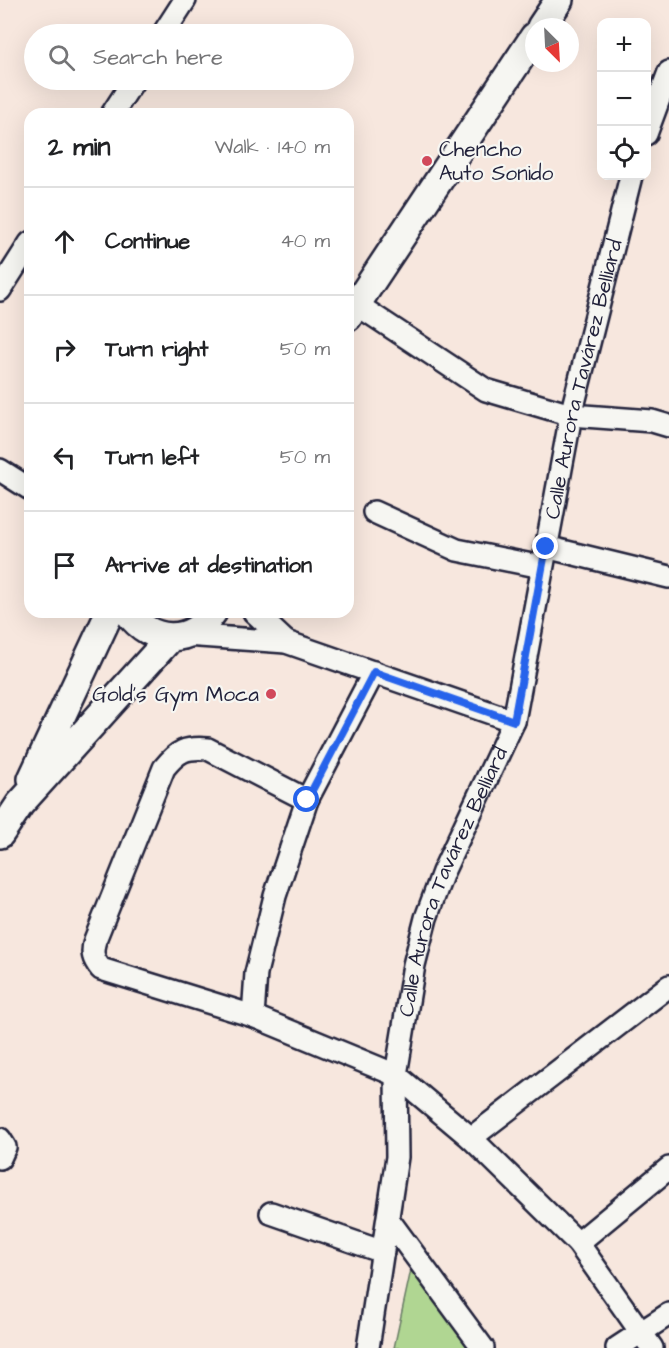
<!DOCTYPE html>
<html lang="en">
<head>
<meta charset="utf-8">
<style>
	body { margin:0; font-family:"Architects Daughter",sans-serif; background:#f2f2f2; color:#202124 }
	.controls { position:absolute; right:18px; top:18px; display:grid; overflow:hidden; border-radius:12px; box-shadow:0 6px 24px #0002 }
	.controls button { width:54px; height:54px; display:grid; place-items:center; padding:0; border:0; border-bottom:2px solid #e0e0e0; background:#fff; color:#202124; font:30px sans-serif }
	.compass { position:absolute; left:525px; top:18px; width:54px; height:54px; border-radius:50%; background:#fff; box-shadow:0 6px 24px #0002; rotate:156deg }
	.stop { position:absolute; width:18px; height:18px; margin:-14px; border:4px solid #2563eb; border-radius:50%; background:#fff }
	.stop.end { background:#2563eb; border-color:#fff; box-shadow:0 2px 6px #0008 }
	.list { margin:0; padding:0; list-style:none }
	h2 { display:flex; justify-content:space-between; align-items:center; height:78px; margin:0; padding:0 24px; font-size:26px }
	h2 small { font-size:20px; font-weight:400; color:#757577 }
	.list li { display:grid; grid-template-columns:39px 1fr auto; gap:18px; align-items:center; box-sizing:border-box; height:108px; padding:0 24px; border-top:2px solid #e0e0e0 }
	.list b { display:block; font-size:22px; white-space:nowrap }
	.list em { font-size:20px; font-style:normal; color:#757577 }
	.icon { flex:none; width:33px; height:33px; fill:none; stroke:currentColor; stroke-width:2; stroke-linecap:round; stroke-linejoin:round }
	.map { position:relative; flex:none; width:669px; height:1348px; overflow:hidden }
	.search { position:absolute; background:#fff; box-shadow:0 6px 24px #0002; left:24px; top:24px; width:330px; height:66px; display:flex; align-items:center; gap:15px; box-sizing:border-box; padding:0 21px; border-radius:33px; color:#757577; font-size:22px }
	.panel { position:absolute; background:#fff; box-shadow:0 6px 24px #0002; left:24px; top:108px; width:330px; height:510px; border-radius:18px }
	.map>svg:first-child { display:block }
</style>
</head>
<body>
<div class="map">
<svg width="669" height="1348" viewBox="0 0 669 1348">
	<rect width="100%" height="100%" fill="#f7e7de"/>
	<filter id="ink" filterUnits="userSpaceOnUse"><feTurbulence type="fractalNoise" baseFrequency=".0167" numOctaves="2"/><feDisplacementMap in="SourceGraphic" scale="12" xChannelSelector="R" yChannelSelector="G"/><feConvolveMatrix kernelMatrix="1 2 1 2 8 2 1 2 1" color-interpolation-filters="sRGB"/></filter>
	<g filter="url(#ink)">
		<path fill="#b0d692" stroke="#697c66" stroke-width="1.5" d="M 412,1265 L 472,1348 L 394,1348 Z"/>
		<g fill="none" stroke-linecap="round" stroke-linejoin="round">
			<defs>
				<g id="minor">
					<path d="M 163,34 L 185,0"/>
					<path d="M 112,114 L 134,80"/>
					<path d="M 646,134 L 669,72"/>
					<path d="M 0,290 L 30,243"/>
					<path d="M 356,304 L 486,390 L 571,415 L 652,421 L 669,426"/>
					<path d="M 0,470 L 30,489"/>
					<path d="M 374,512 L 457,550 L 542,567"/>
					<path d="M 546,547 L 669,577"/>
					<path d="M 254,612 L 286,642"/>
					<path d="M 185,635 L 286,642 L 514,721"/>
					<path d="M 307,800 L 208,749 C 185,747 178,751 164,768 L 95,940 C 91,953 93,959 101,969 L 253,1016 L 396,1075 L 471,1138 L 578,1243 L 652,1348"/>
					<path d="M 253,1016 L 256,973 L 275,896 L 307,800 L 374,672"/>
					<path d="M 471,1138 L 669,986"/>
					<path d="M 0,1139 L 5,1147 L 0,1158"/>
					<path d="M 271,1213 L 383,1252"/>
					<path d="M 388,1219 L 483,1348"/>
					<path d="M 578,1243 L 669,1168"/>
					<path id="s1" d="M 368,1348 L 397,1157 L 396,1075 L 414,965 L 426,918 L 443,872 L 514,721 L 571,415 L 631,176"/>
					<path d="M 617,1348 L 669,1314"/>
				</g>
				<path id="major" d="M 541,27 L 559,0
					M 348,317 L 534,37
					M 128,612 C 151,644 191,646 213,612
					M 32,779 L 110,612
					M 0,834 L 20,804 L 171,637"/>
			</defs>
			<use href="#minor" stroke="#22223b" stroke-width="26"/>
			<use href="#major" stroke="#22223b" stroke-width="32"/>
			<use href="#minor" stroke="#f6f6f2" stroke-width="21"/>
			<use href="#major" stroke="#f6f6f2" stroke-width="27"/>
		</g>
	</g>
	<g fill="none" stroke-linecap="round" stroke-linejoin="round" filter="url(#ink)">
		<path stroke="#2563eb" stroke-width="8" d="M 307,800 L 374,672 L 514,721 L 546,547"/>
	</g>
	<g fill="#d1495b" stroke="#f6f6f2" stroke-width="2">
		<circle cx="427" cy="161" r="6"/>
		<circle cx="271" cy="694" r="6"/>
	</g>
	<g text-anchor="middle" stroke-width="4.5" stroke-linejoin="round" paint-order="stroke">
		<g font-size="21" fill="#22223b" stroke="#f6f6f2" text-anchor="start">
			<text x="439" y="156">Chencho<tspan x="439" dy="24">Auto Sonido</tspan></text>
			<text x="259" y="701" text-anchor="end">Gold's Gym Moca</text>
		</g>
		<g font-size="21" fill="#22223b" stroke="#f6f6f2">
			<text dy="7" stroke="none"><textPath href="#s1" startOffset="1000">Calle Aurora Tavárez Belliard</textPath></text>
			<text dy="7" stroke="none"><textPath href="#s1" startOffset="478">Calle Aurora Tavárez Belliard</textPath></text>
		</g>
	</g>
</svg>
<div class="controls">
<button>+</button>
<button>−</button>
<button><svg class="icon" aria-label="locate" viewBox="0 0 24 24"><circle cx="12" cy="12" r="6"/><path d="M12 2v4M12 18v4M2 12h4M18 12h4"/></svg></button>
</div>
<svg class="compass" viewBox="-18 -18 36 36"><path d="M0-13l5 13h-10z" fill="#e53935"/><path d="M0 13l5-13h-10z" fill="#757577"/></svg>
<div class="stop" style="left:307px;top:800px"></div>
<div class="stop end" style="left:546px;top:547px"></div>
<div class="search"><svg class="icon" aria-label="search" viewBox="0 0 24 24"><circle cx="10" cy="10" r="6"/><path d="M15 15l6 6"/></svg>Search here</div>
<section class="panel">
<h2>2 min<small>Walk · 140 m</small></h2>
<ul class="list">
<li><svg class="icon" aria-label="ahead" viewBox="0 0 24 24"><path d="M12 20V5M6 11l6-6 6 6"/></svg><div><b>Continue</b></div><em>40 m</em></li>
<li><svg class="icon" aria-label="right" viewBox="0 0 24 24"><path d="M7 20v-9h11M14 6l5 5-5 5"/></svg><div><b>Turn right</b></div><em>50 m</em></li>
<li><svg class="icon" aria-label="left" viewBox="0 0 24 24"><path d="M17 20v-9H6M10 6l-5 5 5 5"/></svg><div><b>Turn left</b></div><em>50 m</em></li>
<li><svg class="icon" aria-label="arrive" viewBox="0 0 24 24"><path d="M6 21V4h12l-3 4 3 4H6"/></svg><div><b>Arrive at destination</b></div></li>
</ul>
</section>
</div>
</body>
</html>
